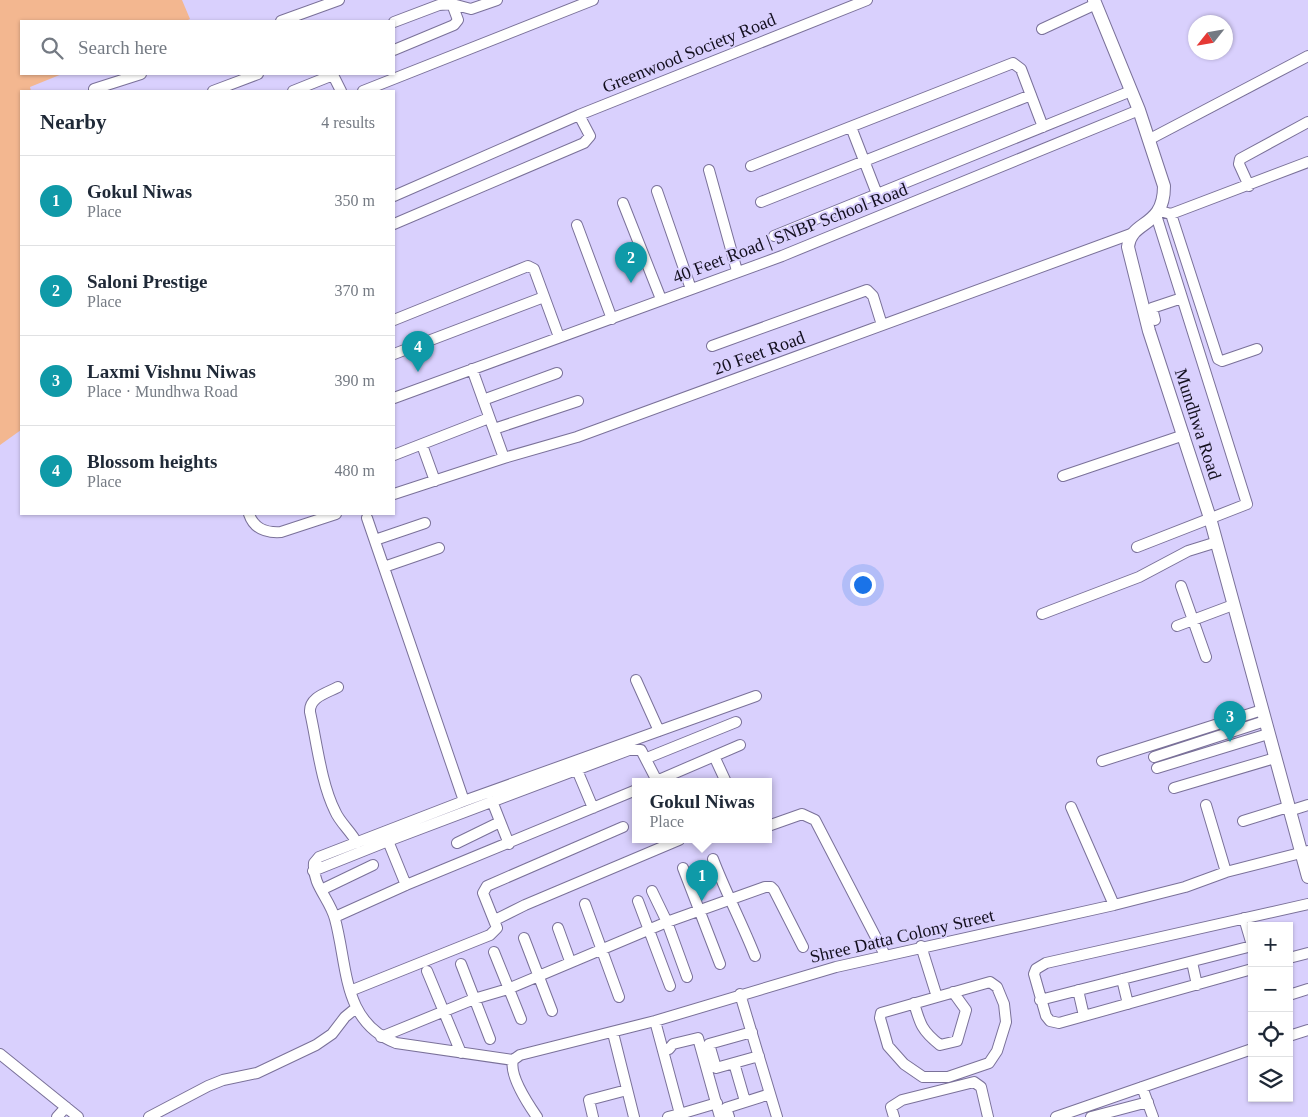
<!DOCTYPE html>
<html lang="en">
<head>
<meta charset="utf-8">
<style>
	body { margin:0; font-family:"Times New Roman",serif; background:#f6f6f7; color:#1f2937 }
	.controls { position:absolute; right:15px; bottom:15px; display:grid; overflow:hidden; border-radius:0px; box-shadow:0 1px 4px #0004 }
	.controls button { width:45px; height:45px; display:grid; place-items:center; padding:0; border:0; border-bottom:1px solid #e0e1e3; background:#fff; color:#1f2937; font:25px sans-serif }
	.compass { position:absolute; left:1188px; top:15px; width:45px; height:45px; border-radius:50%; background:#fff; box-shadow:0 1px 4px #0004; rotate:239deg }
	.you { position:absolute; left:862px; top:584px; width:18px; height:18px; margin:-12px; border:4px solid #fff; border-radius:50%; background:#1a73e8; box-shadow:0 0 0 8px #1a73e833 }
	.badge { display:grid; place-items:center; width:32px; height:32px; border-radius:50%; background:#6b731c; color:#fff; font-size:16px; font-weight:700 }
	.pin { position:absolute; translate:-50% -41px; filter:drop-shadow(0 1px 2px #0008) }
	.pin::after { content:''; position:absolute; top:26px; width:18px; height:15px; background:inherit; clip-path:polygon(0 0,100% 0,50% 100%) }
	.popup { position:absolute; left:632px; top:778px; width:140px; height:65px; box-sizing:border-box; display:grid; place-content:center; border-radius:0px; background:#fff; filter:drop-shadow(0 1px 4px #0005); font-size:16px; white-space:nowrap; color:#747a83 }
	.popup b { font-size:19px; color:#1f2937 }
	.popup::after { content:''; position:absolute; left:50%; top:100%; margin-left:-10px; border:10px solid transparent; border-top-color:#fff }
	.list { margin:0; padding:0; list-style:none }
	h2 { display:flex; justify-content:space-between; align-items:center; height:65px; margin:0; padding:0 20px; font-size:21px }
	h2 small { font-size:16px; font-weight:400; color:#747a83 }
	.list li { display:grid; grid-template-columns:32px 1fr auto; gap:15px; align-items:center; box-sizing:border-box; height:90px; padding:0 20px; border-top:1px solid #e0e1e3 }
	.list b { display:block; font-size:19px; white-space:nowrap }
	.list p { margin:0; font-size:16px; white-space:nowrap; color:#747a83 }
	.list em { font-size:16px; font-style:normal; color:#747a83 }
	.icon { flex:none; width:28px; height:28px; fill:none; stroke:currentColor; stroke-width:2; stroke-linecap:round; stroke-linejoin:round }
	.map { position:relative; flex:none; width:1308px; height:1117px; overflow:hidden }
	.search { position:absolute; background:#fff; box-shadow:0 1px 4px #0004; left:20px; top:20px; width:375px; height:55px; display:flex; align-items:center; gap:12px; box-sizing:border-box; padding:0 18px; border-radius:0px; color:#747a83; font-size:19px }
	.panel { position:absolute; background:#fff; box-shadow:0 1px 4px #0004; left:20px; top:90px; width:375px; height:425px; border-radius:0px }
	.map>svg:first-child { display:block }
</style>
</head>
<body>
<div class="map">
<svg width="1308" height="1117" viewBox="0 0 1308 1117">
	<rect width="100%" height="100%" fill="#d9d0fd"/>
	<path fill="#f3b790" d="M 0,0 L 182,0 L 190,19 L 186,21 L 21,21 L 21,74 L 62,74 L 30,87 L 31,91 L 21,91 L 21,430 L 0,445 Z"/>
	<g fill="none" stroke-linecap="round" stroke-linejoin="round">
		<defs>
			<path id="minor" d="M 281,21 L 339,0
				M 394,22 L 439,5 L 452,4 L 471,9 L 497,0
				M 1042,29 L 1096,4
				M 394,50 L 454,25 L 458,20 L 452,4
				M 94,89 L 141,74
				M 213,91 L 258,74
				M 293,91 L 333,75 L 341,91
				M 363,91 L 593,0
				M 851,127 L 877,194
				M 1150,139 L 1308,56
				M 751,166 L 1013,63 L 1021,69 L 1043,127
				M 709,170 L 737,271
				M 1249,186 L 1239,164 L 1240,159 L 1308,122
				M 657,191 L 691,289
				M 394,196 L 579,115 L 867,0
				M 761,202 L 1031,95
				M 623,203 L 661,299
				M 1160,211 L 1171,214 L 1308,162
				M 1171,214 L 1218,359 L 1222,361 L 1257,349
				M 394,224 L 584,143 L 590,136 L 579,115
				M 577,225 L 612,319
				M 774,236 L 1131,91
				M 394,320 L 528,266 L 534,269 L 559,337
				M 1155,320 L 1152,308 L 1182,298
				M 712,346 L 867,290 L 873,296 L 882,325
				M 394,354 L 544,297
				M 472,369 L 504,458
				M 394,398 L 782,256 L 1139,110
				M 483,400 L 557,373
				M 494,429 L 578,401
				M 422,445 L 435,481
				M 394,455 L 489,418
				M 1063,476 L 1184,435
				M 394,494 L 504,458 L 577,437 L 1131,234
				M 249,514 C 254,529 266,533 281,532 L 336,514
				M 367,518 L 464,801
				M 375,540 L 425,523
				M 1137,547 L 1247,504 L 1156,215
				M 384,567 L 439,548
				M 1181,586 L 1206,657
				M 1042,614 L 1139,577 L 1188,551 L 1217,542
				M 1177,626 L 1233,605
				M 636,680 L 659,731
				M 338,687 C 327,693 309,697 310,712 C 317,743 321,783 335,811 C 340,823 351,831 357,843
				M 714,756 L 726,782
				M 1154,757 L 1265,721
				M 647,758 L 736,722
				M 1102,761 L 1262,710
				M 1157,768 L 1268,734
				M 577,770 L 593,808
				M 654,782 L 740,745
				M 1174,788 L 1275,758
				M 492,801 L 509,844
				M 1206,805 L 1226,872
				M 1071,807 L 1114,905
				M 1289,811 L 1308,805
				M 1243,821 L 1288,807
				M 768,826 L 802,814 L 815,820 L 885,955
				M 388,841 L 406,885
				M 457,843 L 500,822
				M 713,859 C 726,893 742,923 755,956
				M 683,868 L 720,964
				M 313,871 L 388,841 L 629,750 L 641,750 L 657,781
				M 321,890 L 373,865
				M 652,891 L 667,922 L 687,977
				M 638,901 L 670,986
				M 585,904 L 619,997
				M 335,917 L 406,885 L 636,790
				M 1244,918 L 1252,945
				M 495,920 L 525,905 L 679,840
				M 558,928 L 570,961
				M 524,938 L 552,1011
				M 921,946 L 937,997 L 881,1013 L 880,1018 L 888,1046 L 904,1064 L 923,1077 L 948,1077 L 989,1063 L 997,1051 L 1006,1022 L 1004,1004 L 997,987 L 990,982 L 937,997
				M 494,952 L 521,1019
				M 1289,958 L 1308,953
				M 1192,962 L 1197,985
				M 461,964 L 490,1039
				M 1252,969 L 1059,1023 L 1050,1021 L 1046,1016 L 1034,974 L 1036,969 L 1046,963 L 1308,904
				M 427,971 L 461,1053
				M 1122,979 L 1128,1004
				M 1078,990 L 1084,1016
				M 350,991 L 490,935 L 497,928 L 483,893 L 487,886 L 623,827
				M 740,994 L 777,1117
				M 1289,995 L 1308,989
				M 1040,1000 L 1252,946
				M 914,1003 C 920,1024 922,1031 940,1045 L 957,1041 L 966,1010 L 953,992
				M 655,1021 L 680,1114 L 668,1117
				M 752,1032 L 709,1044 L 716,1068 L 759,1056
				M 613,1033 L 634,1117
				M 1289,1036 L 1308,1030
				M 381,1037 L 474,999 L 508,989 L 667,922 L 765,887 L 771,887 L 774,890 L 803,947
				M 663,1050 L 669,1049 L 673,1044 L 698,1038 L 720,1117
				M 0,1054 L 78,1117
				M 513,1060 L 520,1055 L 655,1021 L 836,967 L 1114,905 L 1185,887 L 1226,872 L 1308,851
				M 513,1060 L 396,1043 C 342,1022 348,967 335,919 C 330,899 312,885 314,863 L 319,857 L 464,801 L 756,696
				M 513,1060 C 509,1075 528,1104 537,1117
				M 734,1063 L 745,1101
				M 1142,1087 L 1153,1117
				M 680,1114 L 717,1103
				M 57,1117 L 66,1107
				M 149,1117 L 208,1086 L 223,1080 L 257,1073 L 316,1045 L 332,1034 L 345,1017 L 356,1008
				M 593,1117 L 589,1100 L 627,1090
				M 729,1117 L 726,1108 L 770,1094
				M 894,1117 L 891,1107 L 902,1100 L 974,1082 L 981,1087 L 988,1117
				M 1056,1117 L 1252,1049
				M 1091,1117 L 1148,1102"/>
			<path id="major" d="M 1094,0 L 1139,110 L 1164,186 C 1164,229 1131,219 1128,247 L 1149,331 L 1210,518 L 1308,877"/>
		</defs>
		<use href="#minor" stroke="#7a7199" stroke-width="12"/>
		<use href="#major" stroke="#7a7199" stroke-width="14"/>
		<use href="#minor" stroke="#fff" stroke-width="10"/>
		<use href="#major" stroke="#fff" stroke-width="12"/>
	</g>
	<g text-anchor="middle" stroke-width="4" stroke-linejoin="round" paint-order="stroke">
		<g font-size="18" fill="#130f1e" stroke="#d9d0fd">
			<text transform="translate(689 53) rotate(-22)" y="6">Greenwood Society Road</text>
			<text transform="translate(790 233) rotate(-21)" y="6">40 Feet Road | SNBP School Road</text>
			<text transform="translate(759 353) rotate(-20)" y="6">20 Feet Road</text>
			<text transform="translate(1198 424) rotate(72)" y="6">Mundhwa Road</text>
			<text transform="translate(902 936) rotate(-13)" y="6">Shree Datta Colony Street</text>
		</g>
	</g>
</svg>
<div class="controls">
<button>+</button>
<button>−</button>
<button><svg class="icon" aria-label="locate" viewBox="0 0 24 24"><circle cx="12" cy="12" r="6"/><path d="M12 2v4M12 18v4M2 12h4M18 12h4"/></svg></button>
<button><svg class="icon" aria-label="layers" viewBox="0 0 24 24"><path d="M12 4l9 5-9 5-9-5zM3 14l9 5 9-5"/></svg></button>
</div>
<svg class="compass" viewBox="-18 -18 36 36"><path d="M0-13l5 13h-10z" fill="#e53935"/><path d="M0 13l5-13h-10z" fill="#747a83"/></svg>
<div class="you"></div>
<div class="pin badge" style="left:702px;top:901px;background:#0f9aa8">1</div>
<div class="popup"><b>Gokul Niwas</b>Place</div>
<div class="pin badge" style="left:631px;top:283px;background:#0f9aa8">2</div>
<div class="pin badge" style="left:1230px;top:742px;background:#0f9aa8">3</div>
<div class="pin badge" style="left:418px;top:372px;background:#0f9aa8">4</div>
<div class="search"><svg class="icon" aria-label="search" viewBox="0 0 24 24"><circle cx="10" cy="10" r="6"/><path d="M15 15l6 6"/></svg>Search here</div>
<section class="panel">
<h2>Nearby<small>4 results</small></h2>
<ul class="list">
<li><span class="badge" style="background:#0f9aa8">1</span><div><b>Gokul Niwas</b><p>Place</p></div><em>350 m</em></li>
<li><span class="badge" style="background:#0f9aa8">2</span><div><b>Saloni Prestige</b><p>Place</p></div><em>370 m</em></li>
<li><span class="badge" style="background:#0f9aa8">3</span><div><b>Laxmi Vishnu Niwas</b><p>Place · Mundhwa Road</p></div><em>390 m</em></li>
<li><span class="badge" style="background:#0f9aa8">4</span><div><b>Blossom heights</b><p>Place</p></div><em>480 m</em></li>
</ul>
</section>
</div>
</body>
</html>
